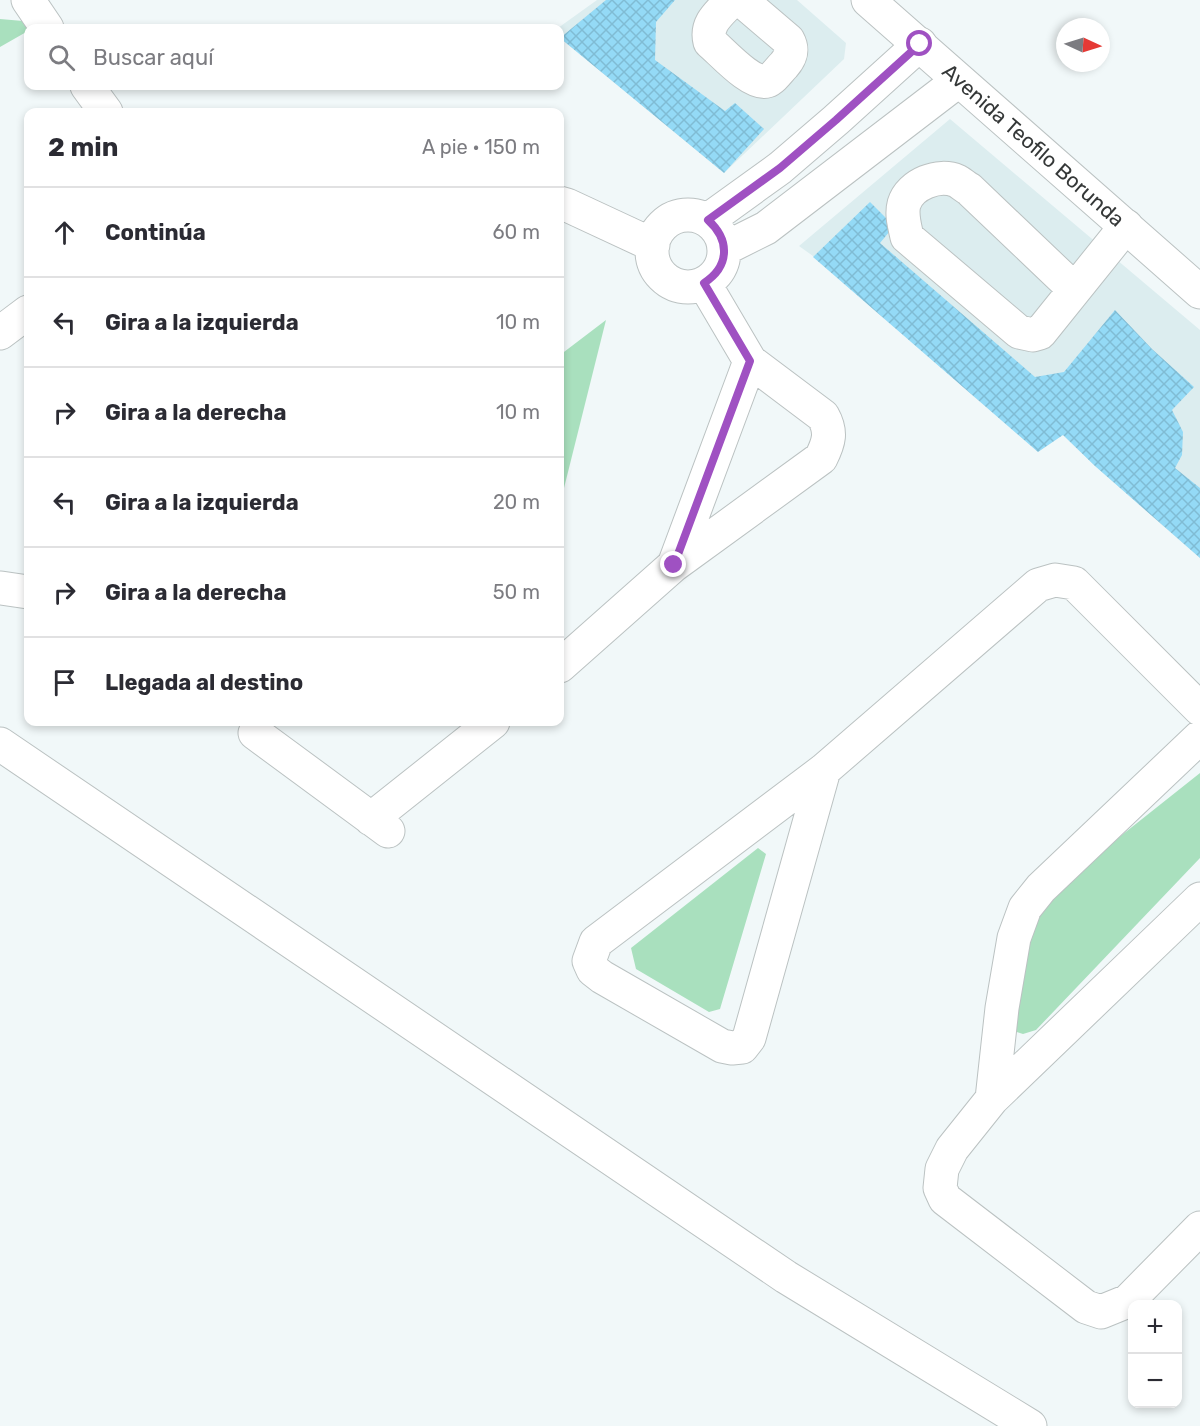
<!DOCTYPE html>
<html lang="es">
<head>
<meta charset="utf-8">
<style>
	body { margin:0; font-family:Rubik,sans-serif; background:#f7f7f7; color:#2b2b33 }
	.controls { position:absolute; right:18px; bottom:18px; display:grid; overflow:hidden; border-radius:12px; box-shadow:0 3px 9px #0003 }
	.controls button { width:54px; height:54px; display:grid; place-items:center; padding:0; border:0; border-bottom:2px solid #e1e1e2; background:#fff; color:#2b2b33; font:30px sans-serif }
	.compass { position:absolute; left:1056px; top:18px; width:54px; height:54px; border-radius:50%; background:#fff; box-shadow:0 3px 9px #0003; rotate:94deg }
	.stop { position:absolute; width:18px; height:18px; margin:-14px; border:4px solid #9f51c2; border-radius:50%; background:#fff }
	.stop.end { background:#9f51c2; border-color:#fff; box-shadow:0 2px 6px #0008 }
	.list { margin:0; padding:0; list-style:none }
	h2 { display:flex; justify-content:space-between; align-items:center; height:78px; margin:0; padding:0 24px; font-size:26px }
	h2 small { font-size:20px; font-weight:400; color:#7c7c81 }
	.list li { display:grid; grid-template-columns:39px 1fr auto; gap:18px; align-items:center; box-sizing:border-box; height:90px; padding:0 24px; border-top:2px solid #e1e1e2 }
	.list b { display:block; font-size:22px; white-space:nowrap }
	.list em { font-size:20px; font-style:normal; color:#7c7c81 }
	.icon { flex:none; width:33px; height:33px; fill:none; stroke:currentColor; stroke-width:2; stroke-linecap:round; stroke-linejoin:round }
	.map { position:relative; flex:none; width:1200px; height:1426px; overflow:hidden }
	.search { position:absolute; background:#fff; box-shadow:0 3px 9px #0003; left:24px; top:24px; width:540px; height:66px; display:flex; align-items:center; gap:15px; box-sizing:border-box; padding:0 21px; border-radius:12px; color:#7c7c81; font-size:22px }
	.panel { position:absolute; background:#fff; box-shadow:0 3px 9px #0003; left:24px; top:108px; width:540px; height:618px; border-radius:12px }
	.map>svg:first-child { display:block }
</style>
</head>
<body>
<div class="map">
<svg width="1200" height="1426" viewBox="0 0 1200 1426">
	<defs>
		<pattern id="building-cross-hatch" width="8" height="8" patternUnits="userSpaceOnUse" patternTransform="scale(1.5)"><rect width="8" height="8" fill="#94daf6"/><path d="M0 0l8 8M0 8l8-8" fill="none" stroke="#80bcd4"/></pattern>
	</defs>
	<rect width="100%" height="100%" fill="#f1f8f9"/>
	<path fill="#dcedef" d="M 597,0 L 797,0 L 846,43 L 844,59 L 724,173 L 560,38 L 558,28 Z
		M 950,119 L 1200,330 L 1200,558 L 1095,466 L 1063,435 L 799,246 Z"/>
	<path fill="#a9e0be" d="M 0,19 L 23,21 L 28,31 L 0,47 Z
		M 606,320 L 560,504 L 560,355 Z
		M 1200,773 L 1200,858 L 1036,1030 L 1023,1034 L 1008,1029 L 1035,904 Z
		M 758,848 L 766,854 L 720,1009 L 709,1012 L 636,969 L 631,948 Z"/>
	<path fill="url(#building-cross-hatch)" d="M 606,0 L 675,0 L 656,22 L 655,60 L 725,111 L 735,103 L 764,129 L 724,173 L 560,38 Z
		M 870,202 L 894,226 L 880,243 L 1035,377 L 1064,372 L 1115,310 L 1152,349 L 1194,387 L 1172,410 L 1183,432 L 1182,455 L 1175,468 L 1200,488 L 1200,558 L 1095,466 L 1063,435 L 1038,452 L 813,257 Z"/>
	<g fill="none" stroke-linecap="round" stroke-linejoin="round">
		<defs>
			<path id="minor" d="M 28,0 L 47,28
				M 732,0 C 720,13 705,23 710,42 C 722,52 752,86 767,81 C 773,79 779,70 784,65 C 791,57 793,49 788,40 L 741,0
				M 87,86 L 106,112
				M 560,203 L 567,205 L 653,245
				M652 251a36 36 0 1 1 72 0a36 36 0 1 1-72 0Z
				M 708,220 L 780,168 L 836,120 L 920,44
				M 724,249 L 766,228 L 958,81
				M 1074,289 L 969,189 C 965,187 961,183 957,181 C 939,173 910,184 904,204 C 901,215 905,227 907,237 L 1019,332 L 1033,335 L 1040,333 L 1126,226
				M 0,333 L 28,312
				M 674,565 L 750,361
				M 1,588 L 28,592
				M 560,666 L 674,565 L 821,458 C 829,442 832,432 823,416 L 750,361 L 704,283
				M 255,733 L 388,831
				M 0,744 L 786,1277 L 1030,1426
				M 824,770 L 749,1038 L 742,1047 L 732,1048 L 722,1046 L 602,977 L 593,970 L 589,961 L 596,942 L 824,770 L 1038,585 L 1055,580 L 1074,583 L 1200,709
				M 371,819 L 493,722
				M 1200,899 L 992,1099 L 952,1149 L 942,1169 L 940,1188 L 945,1199 L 1086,1307 L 1101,1312 L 1128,1301 L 1200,1228
				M 992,1099 L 1002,1008 L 1014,938 L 1025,908 L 1041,888 L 1200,737"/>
			<g id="major">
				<path id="s1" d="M 868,0 L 1200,292"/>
			</g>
		</defs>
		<use href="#minor" stroke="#bbc2c2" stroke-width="35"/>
		<use href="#major" stroke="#bbc2c2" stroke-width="35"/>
		<use href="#minor" stroke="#fff" stroke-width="33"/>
		<use href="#major" stroke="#fff" stroke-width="33"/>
	</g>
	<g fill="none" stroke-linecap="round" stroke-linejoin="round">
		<path stroke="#9f51c2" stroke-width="8" d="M 674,565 L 750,361 L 704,283 C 730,266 730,240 708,220 L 780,168 L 836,120 L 920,44"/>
	</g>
	<g text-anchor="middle" stroke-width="5" stroke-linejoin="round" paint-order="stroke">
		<g font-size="21" fill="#353838" stroke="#fff">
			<text dy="7" stroke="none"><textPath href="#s1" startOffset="220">Avenida Teofilo Borunda</textPath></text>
		</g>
	</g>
</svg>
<div class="controls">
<button>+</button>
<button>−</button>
</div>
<svg class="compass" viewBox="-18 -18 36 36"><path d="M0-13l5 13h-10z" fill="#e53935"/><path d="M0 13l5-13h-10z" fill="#7c7c81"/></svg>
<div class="stop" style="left:920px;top:44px"></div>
<div class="stop end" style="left:674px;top:565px"></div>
<div class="search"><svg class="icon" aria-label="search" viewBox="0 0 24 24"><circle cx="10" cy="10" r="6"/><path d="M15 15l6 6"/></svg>Buscar aquí</div>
<section class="panel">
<h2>2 min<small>A pie · 150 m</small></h2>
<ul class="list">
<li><svg class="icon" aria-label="ahead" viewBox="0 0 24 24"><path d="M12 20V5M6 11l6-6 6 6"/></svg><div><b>Continúa</b></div><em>60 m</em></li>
<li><svg class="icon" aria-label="left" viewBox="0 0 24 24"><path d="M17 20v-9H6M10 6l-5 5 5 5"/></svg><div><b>Gira a la izquierda</b></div><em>10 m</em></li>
<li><svg class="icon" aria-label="right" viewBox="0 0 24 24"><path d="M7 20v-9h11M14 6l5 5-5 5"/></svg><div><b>Gira a la derecha</b></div><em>10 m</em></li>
<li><svg class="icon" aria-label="left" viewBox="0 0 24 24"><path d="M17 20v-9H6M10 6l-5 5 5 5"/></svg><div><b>Gira a la izquierda</b></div><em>20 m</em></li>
<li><svg class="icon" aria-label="right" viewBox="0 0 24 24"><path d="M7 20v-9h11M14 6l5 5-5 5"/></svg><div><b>Gira a la derecha</b></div><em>50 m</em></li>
<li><svg class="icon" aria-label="arrive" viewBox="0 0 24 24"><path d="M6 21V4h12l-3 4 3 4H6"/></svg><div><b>Llegada al destino</b></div></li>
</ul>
</section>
</div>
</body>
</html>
